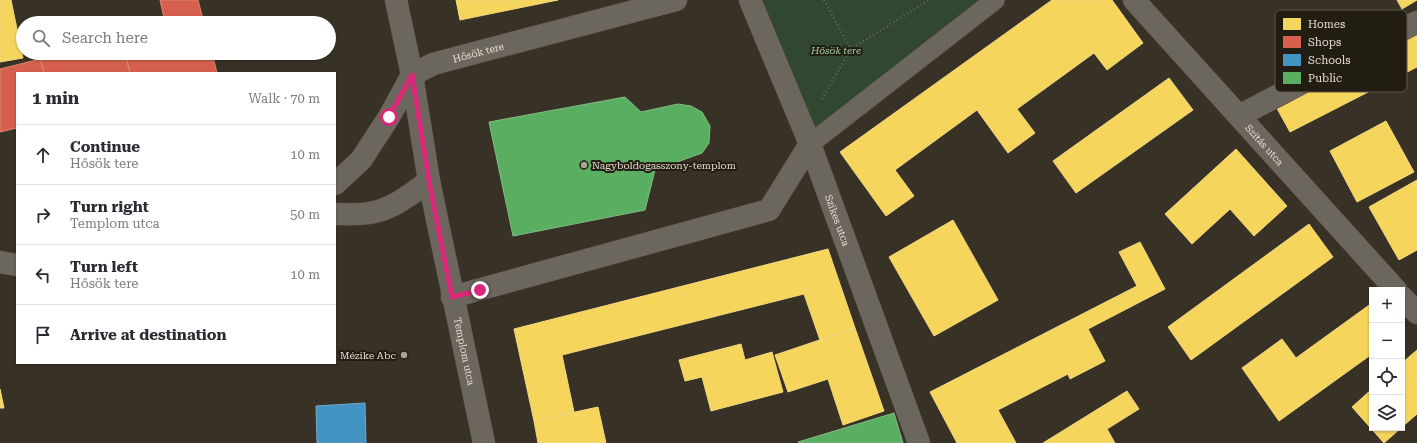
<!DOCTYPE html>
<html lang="en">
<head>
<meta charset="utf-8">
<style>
	body { margin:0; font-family:"Roboto Serif",serif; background:#f7f7f7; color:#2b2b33 }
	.controls { position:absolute; right:12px; bottom:12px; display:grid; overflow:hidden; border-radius:0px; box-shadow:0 1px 3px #0004 }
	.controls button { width:36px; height:36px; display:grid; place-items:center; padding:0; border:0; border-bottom:1px solid #e1e1e2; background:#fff; color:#2b2b33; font:20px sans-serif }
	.stop { position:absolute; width:12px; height:12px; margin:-9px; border:3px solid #db2777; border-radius:50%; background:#fff }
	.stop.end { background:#db2777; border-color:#fff; box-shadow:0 1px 4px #0008 }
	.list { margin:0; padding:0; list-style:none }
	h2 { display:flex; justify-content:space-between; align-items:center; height:52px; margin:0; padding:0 16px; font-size:17px }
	h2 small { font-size:13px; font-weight:400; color:#7c7c81 }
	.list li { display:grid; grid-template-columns:26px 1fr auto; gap:12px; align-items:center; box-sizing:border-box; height:60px; padding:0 16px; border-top:1px solid #e1e1e2 }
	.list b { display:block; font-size:15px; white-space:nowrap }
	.list p { margin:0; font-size:13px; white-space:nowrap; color:#7c7c81 }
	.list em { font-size:13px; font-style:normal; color:#7c7c81 }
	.icon { flex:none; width:22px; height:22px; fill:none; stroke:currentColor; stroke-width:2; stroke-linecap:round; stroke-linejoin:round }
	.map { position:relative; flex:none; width:1417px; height:443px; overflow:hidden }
	.search { position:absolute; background:#fff; box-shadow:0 1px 3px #0004; left:16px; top:16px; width:320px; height:44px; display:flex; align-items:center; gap:10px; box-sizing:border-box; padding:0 14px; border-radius:22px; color:#7c7c81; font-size:15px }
	.panel { position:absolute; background:#fff; box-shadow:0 1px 3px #0004; left:16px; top:72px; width:320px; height:292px; border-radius:0px }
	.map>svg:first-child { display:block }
</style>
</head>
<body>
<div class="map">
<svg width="1417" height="443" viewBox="0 0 1417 443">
	<rect width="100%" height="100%" fill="#383226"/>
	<path fill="#324730" d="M 761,0 L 983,0 L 815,130 Z"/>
	<path fill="#f6d55c" stroke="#f1d77f" d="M 0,0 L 11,0 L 23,58 L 0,62 Z
		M 456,0 L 558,0 L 460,20 Z
		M 1052,0 L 1112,0 L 1143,43 L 1107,70 L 1094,53 L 1017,109 L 1035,133 L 1008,153 L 977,110 L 895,170 L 914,196 L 886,216 L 840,152 Z
		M 1397,0 L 1417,0 L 1402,9 Z
		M 1414,31 L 1417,36 L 1417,67 L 1290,132 L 1274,103 Z
		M 1169,78 L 1193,110 L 1076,193 L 1053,161 Z
		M 1386,121 L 1414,172 L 1357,202 L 1330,151 Z
		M 1236,149 L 1287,206 L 1254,236 L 1230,209 L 1192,244 L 1165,214 Z
		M 1417,180 L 1417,250 L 1399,260 L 1369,207 Z
		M 953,220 L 998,300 L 934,336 L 889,257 Z
		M 1309,224 L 1333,257 L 1191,360 L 1168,327 Z
		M 1140,242 L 1165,289 L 1088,329 L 1105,361 L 1070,379 L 1068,374 L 998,410 L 1016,443 L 957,443 L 930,392 L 1137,286 L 1119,252 Z
		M 828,249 L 855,328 L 820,340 L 804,294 L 562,355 L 574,412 L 534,421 L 514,329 Z
		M 1372,303 L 1372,354 L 1279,421 L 1242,368 L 1282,339 L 1296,358 Z
		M 855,328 L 884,411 L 843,425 L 828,379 L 788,392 L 775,355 Z
		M 741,344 L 745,360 L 772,352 L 783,392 L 711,411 L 702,377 L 685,381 L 679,360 Z
		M 1417,350 L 1417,414 L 1402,427 L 1402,363 Z
		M 0,389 L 4,408 L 0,408 Z
		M 1372,389 L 1372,428 L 1401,428 L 1384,443 L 1352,407 Z
		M 1127,391 L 1139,409 L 1107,429 L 1115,443 L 1043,443 Z
		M 598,407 L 606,443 L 538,443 L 534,421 Z"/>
	<path fill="#d6604d" stroke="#da8674" d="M 160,0 L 198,0 L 204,23 L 165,23 Z
		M 47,53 L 125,53 L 130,73 L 44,73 L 39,55 Z
		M 125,53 L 212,53 L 217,73 L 130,73 Z
		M 40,59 L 44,73 L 17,73 L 17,128 L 0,132 L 0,69 Z"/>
	<path fill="#4393c3" stroke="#73a9c7" d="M 365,403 L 366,443 L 317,443 L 316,406 Z"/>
	<path fill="#5aae61" stroke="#83bc82" d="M 625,97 L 641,112 L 678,104 L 691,106 L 702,112 L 710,126 L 709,143 L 702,153 L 655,170 L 645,210 L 513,236 L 489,122 Z
		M 894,413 L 903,443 L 799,443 L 798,442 Z"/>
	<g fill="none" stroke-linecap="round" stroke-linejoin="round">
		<defs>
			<path id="service" d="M 810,144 L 995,0"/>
			<g id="minor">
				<path id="s1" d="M 750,0 L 810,144 L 919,443"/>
				<path id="s2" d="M 1134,0 L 1396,290"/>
				<path d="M 1239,116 L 1417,22"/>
				<path d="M 452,297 L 769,210 L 810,144"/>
				<path d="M 1402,297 L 1417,313"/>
			</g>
			<g id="tertiary">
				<path id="s3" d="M 396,0 L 412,75 L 429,181 L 484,443"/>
				<path id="s4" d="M 335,184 L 361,160 L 389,117 L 412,75 L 433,64 L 676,0"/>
				<path d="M 335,214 C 346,214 358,215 369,213 C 392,210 411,194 429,181"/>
				<path d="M 0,262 L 17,265"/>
			</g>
		</defs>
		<use href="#service" stroke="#565046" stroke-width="20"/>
		<use href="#minor" stroke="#565046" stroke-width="23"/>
		<use href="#tertiary" stroke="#565046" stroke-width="23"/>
		<path stroke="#6b665e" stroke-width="2.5" stroke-dasharray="1 3" stroke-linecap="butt" d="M 824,0 L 851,49
			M 822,99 L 851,49 L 929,0"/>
		<use href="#service" stroke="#6c675e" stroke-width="19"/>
		<use href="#minor" stroke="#6c675e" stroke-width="22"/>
		<use href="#tertiary" stroke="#6c675e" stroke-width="22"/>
	</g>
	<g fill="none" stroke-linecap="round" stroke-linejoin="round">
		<path stroke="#db2777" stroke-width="5" d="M 389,117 L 412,75 L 429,181 L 452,297 L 480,290"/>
	</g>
	<g fill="#a8a194" stroke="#221d13" stroke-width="1.5">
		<circle cx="584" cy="165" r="4"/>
		<circle cx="404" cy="355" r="4"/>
	</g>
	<g text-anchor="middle" stroke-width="4" stroke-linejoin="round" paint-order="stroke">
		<g font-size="10" font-style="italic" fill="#a6d5a4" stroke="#221d13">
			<text x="836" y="54">Hősök tere</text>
		</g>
		<g font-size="10" fill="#e4ddd0" stroke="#221d13">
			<text dy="4" stroke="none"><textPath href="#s4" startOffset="205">Hősök tere</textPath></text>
			<text dy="4" stroke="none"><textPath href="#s2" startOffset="195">Szitás utca</textPath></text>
			<text dy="4" stroke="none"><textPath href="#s1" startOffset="237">Szikes utca</textPath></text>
			<text dy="4" stroke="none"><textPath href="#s3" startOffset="358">Templom utca</textPath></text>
		</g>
		<g font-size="10" fill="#e4ddd0" stroke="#221d13" text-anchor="start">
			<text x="592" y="169">Nagyboldogasszony-templom</text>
			<text x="396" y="359" text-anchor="end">Mézike Abc</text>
		</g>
	</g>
	<rect x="1275" y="10" width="132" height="82" rx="6" fill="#221d13" stroke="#5c574c" stroke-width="1"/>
	<rect x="1283" y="18" width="18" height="12" fill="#f6d55c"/>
	<rect x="1283" y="36" width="18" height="12" fill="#d6604d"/>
	<rect x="1283" y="54" width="18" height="12" fill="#4393c3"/>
	<rect x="1283" y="72" width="18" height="12" fill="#5aae61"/>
	<g font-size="11" fill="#e4ddd0">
		<text x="1308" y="28">Homes</text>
		<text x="1308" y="46">Shops</text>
		<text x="1308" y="64">Schools</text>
		<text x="1308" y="82">Public</text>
	</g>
</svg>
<div class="controls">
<button>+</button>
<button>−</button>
<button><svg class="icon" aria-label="locate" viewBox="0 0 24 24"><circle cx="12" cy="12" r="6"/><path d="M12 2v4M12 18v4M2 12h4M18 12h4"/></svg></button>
<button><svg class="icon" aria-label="layers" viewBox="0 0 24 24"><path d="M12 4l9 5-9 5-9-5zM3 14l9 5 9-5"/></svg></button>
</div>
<div class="stop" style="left:389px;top:117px"></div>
<div class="stop end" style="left:480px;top:290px"></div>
<div class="search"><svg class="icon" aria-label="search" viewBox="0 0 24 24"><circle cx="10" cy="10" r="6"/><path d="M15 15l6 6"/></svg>Search here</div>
<section class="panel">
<h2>1 min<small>Walk · 70 m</small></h2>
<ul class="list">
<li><svg class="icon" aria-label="ahead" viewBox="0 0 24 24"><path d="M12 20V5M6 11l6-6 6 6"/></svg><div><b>Continue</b><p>Hősök tere</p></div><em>10 m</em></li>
<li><svg class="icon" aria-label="right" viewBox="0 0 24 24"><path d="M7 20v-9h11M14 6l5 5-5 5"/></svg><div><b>Turn right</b><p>Templom utca</p></div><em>50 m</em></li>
<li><svg class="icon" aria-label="left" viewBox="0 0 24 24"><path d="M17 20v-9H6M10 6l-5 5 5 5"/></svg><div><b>Turn left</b><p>Hősök tere</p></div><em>10 m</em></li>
<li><svg class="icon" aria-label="arrive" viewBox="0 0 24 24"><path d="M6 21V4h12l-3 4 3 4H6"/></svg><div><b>Arrive at destination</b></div></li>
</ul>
</section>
</div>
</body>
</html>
